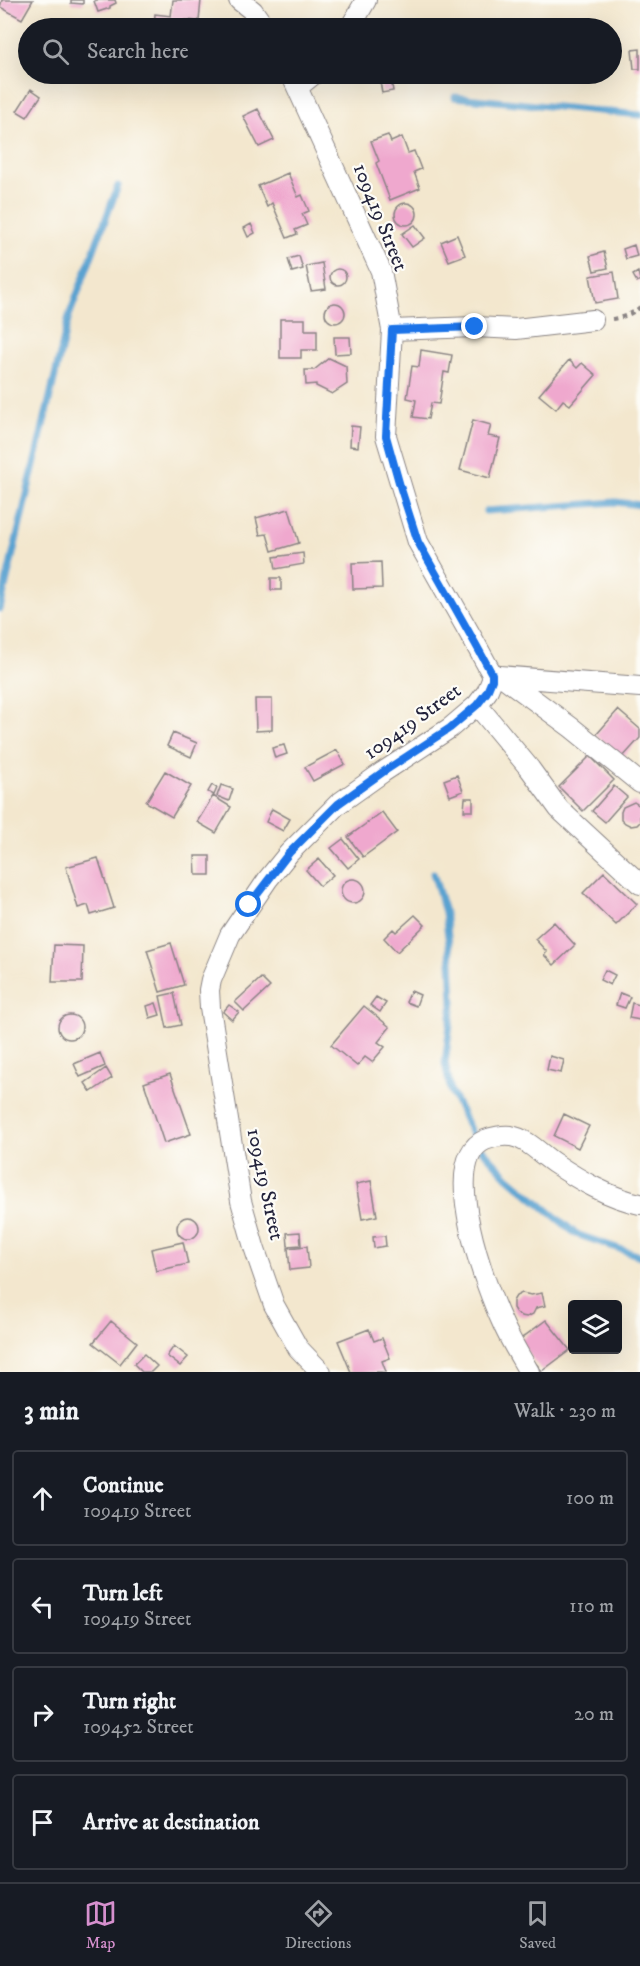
<!DOCTYPE html>
<html lang="en">
<head>
<meta charset="utf-8">
<style>
	body { margin:0; font-family:"IM FELL DW Pica",serif; background:#20242c; color:#f1f3f6 }
	.controls { position:absolute; right:18px; bottom:18px; display:grid; overflow:hidden; border-radius:6px; box-shadow:0 6px 24px #0002 }
	.controls button { width:54px; height:54px; display:grid; place-items:center; padding:0; border:0; border-bottom:2px solid #363941; background:#171b24; color:#f1f3f6; font:30px sans-serif }
	.stop { position:absolute; width:18px; height:18px; margin:-14px; border:4px solid #1a73e8; border-radius:50%; background:#fff }
	.stop.end { background:#1a73e8; border-color:#fff; box-shadow:0 2px 6px #0008 }
	.list { margin:0; padding:0; list-style:none }
	h2 { display:flex; justify-content:space-between; align-items:center; height:78px; margin:0; padding:0 24px; font-size:26px }
	h2 small { font-size:20px; font-weight:400; color:#9ea1a6 }
	.list li { display:grid; grid-template-columns:39px 1fr auto; gap:18px; align-items:center; box-sizing:border-box; height:96px; margin:0 12px 12px; padding:0 12px; border:2px solid #363941; border-radius:6px }
	.list b { display:block; font-size:22px; white-space:nowrap }
	.list p { margin:0; font-size:20px; white-space:nowrap; color:#9ea1a6 }
	.list em { font-size:20px; font-style:normal; color:#9ea1a6 }
	.icon { flex:none; width:33px; height:33px; fill:none; stroke:currentColor; stroke-width:2; stroke-linecap:round; stroke-linejoin:round }
	.map { position:relative; flex:none; width:640px; height:1372px; overflow:hidden }
	.search { position:absolute; background:#171b24; box-shadow:0 6px 24px #0002; left:18px; right:18px; top:18px; height:66px; display:flex; align-items:center; gap:15px; box-sizing:border-box; padding:0 21px; border-radius:33px; color:#9ea1a6; font-size:22px }
	.sheet { height:510px; background:#171b24 }
	nav { display:flex; justify-content:space-around; align-items:center; box-sizing:border-box; height:84px; border-top:2px solid #363941; background:#171b24; font-size:16px; color:#9ea1a6 }
	nav a { display:grid; justify-items:center; gap:3px }
	nav .on { color:#d690ce }
	.map>svg:first-child { display:block }
</style>
</head>
<body>
<div class="map">
<svg width="640" height="1372" viewBox="0 0 640 1372">
	<rect width="100%" height="100%" fill="#fdfcf7"/>
	<filter id="ink" filterUnits="userSpaceOnUse"><feTurbulence type="fractalNoise" baseFrequency=".0167" numOctaves="2"/><feDisplacementMap in="SourceGraphic" scale="12" xChannelSelector="R" yChannelSelector="G"/><feConvolveMatrix kernelMatrix="1 2 1 2 8 2 1 2 1" color-interpolation-filters="sRGB"/></filter>
	<filter id="wash" filterUnits="userSpaceOnUse"><feTurbulence type="fractalNoise" baseFrequency=".008" numOctaves="4" result="noise"/><feDisplacementMap in="SourceGraphic" scale="24" xChannelSelector="R" yChannelSelector="G"/><feGaussianBlur stdDeviation="1.35" result="paint"/><feColorMatrix in="noise" values="0 0 0 0 0 0 0 0 0 0 0 0 0 0 0 0 0 1.4 0 .05"/><feComposite in="paint" operator="in"/></filter>
	<g filter="url(#wash)">
		<rect width="100%" height="100%" fill="#f3e7ce"/>
		<g fill="none" stroke-linecap="round" stroke-linejoin="round">
			<path stroke="#5aa2d0" stroke-width="7" d="M 455,97 L 640,115
				M 486,511 L 616,502 L 640,505
				M 0,609 L 69,316 L 118,186
				M 433,873 L 445,912 L 451,960 L 453,1002 L 445,1063 L 451,1091 L 477,1144 L 508,1177 L 576,1234 L 640,1256"/>
		</g>
		<g id="blocks">
			<path fill="#efa8ce" d="M 2,0 L 33,0 L 22,19 L 0,7 Z
				M 71,0 L 83,0 L 83,4 L 71,3 Z
				M 97,0 L 115,0 L 116,3 L 110,6 L 110,8 L 98,12 L 94,1 Z
				M 173,0 L 201,0 L 199,21 L 186,20 L 185,28 L 154,28 L 155,14 L 171,16 Z
				M 640,49 L 640,69 L 634,69 L 632,50 Z
				M 391,79 L 393,91 L 382,93 L 380,81 Z
				M 31,89 L 41,96 L 27,117 L 17,111 Z
				M 258,109 L 274,140 L 259,147 L 243,116 Z
				M 388,135 L 391,142 L 402,137 L 408,153 L 414,151 L 421,169 L 414,172 L 420,188 L 390,200 L 376,163 L 379,161 L 371,141 Z
				M 288,173 L 298,197 L 302,195 L 309,211 L 302,214 L 307,225 L 295,230 L 297,234 L 287,238 L 272,203 L 267,207 L 258,186 Z
				M395 214a11 11 0 1 1 22 0a11 11 0 1 1-22 0Z
				M 251,224 L 255,233 L 248,237 L 244,228 Z
				M 415,225 L 425,238 L 412,247 L 402,234 Z
				M 457,235 L 465,255 L 449,261 L 441,242 Z
				M 634,245 L 637,256 L 626,259 L 623,249 Z
				M 604,252 L 608,268 L 594,271 L 590,256 Z
				M 299,256 L 303,269 L 292,272 L 288,259 Z
				M 322,263 L 326,289 L 311,291 L 306,266 Z
				M330 277a8 8 0 1 1 16 0a8 8 0 1 1-16 0Z
				M 614,272 L 618,299 L 595,303 L 590,276 Z
				M 638,272 L 640,280 L 637,282 L 633,275 Z
				M325 313a10 10 0 1 1 20 0a10 10 0 1 1-20 0Z
				M 280,319 L 305,319 L 305,330 L 317,330 L 317,350 L 301,350 L 301,358 L 280,358 Z
				M 334,337 L 350,337 L 351,353 L 335,354 Z
				M 421,350 L 452,355 L 449,373 L 444,372 L 439,404 L 431,403 L 428,419 L 413,417 L 416,400 L 407,398 L 412,366 L 419,367 Z
				M 329,358 L 346,366 L 347,384 L 332,394 L 316,386 L 316,384 L 306,385 L 305,370 L 314,370 Z
				M 569,360 L 577,368 L 582,363 L 596,375 L 570,405 L 563,400 L 556,409 L 539,395 Z
				M 473,420 L 491,425 L 488,436 L 500,438 L 490,478 L 460,470 Z
				M 351,426 L 360,427 L 358,447 L 350,446 Z
				M 289,509 L 299,543 L 272,551 L 267,534 L 260,535 L 256,518 Z
				M 303,553 L 304,564 L 276,569 L 274,557 Z
				M 381,562 L 382,588 L 353,589 L 352,563 Z
				M 271,578 L 281,578 L 281,590 L 271,590 Z
				M 255,699 L 272,699 L 272,730 L 256,731 Z
				M 618,710 L 640,729 L 640,738 L 622,758 L 596,735 Z
				M 173,733 L 197,743 L 191,757 L 167,746 Z
				M 284,745 L 287,754 L 275,758 L 272,748 Z
				M 337,750 L 345,764 L 313,781 L 305,767 Z
				M 590,756 L 614,780 L 583,811 L 559,787 Z
				M 165,771 L 191,786 L 172,817 L 146,802 Z
				M 457,775 L 463,791 L 450,796 L 444,780 Z
				M 212,785 L 217,788 L 214,795 L 208,792 Z
				M 221,785 L 233,789 L 229,801 L 217,796 Z
				M 614,786 L 627,797 L 605,822 L 592,811 Z
				M 213,796 L 231,807 L 216,833 L 197,822 Z
				M 465,798 L 473,798 L 473,811 L 464,811 Z
				M 634,802 L 640,806 L 640,822 L 637,825 L 631,826 L 625,823 L 621,819 L 621,812 L 623,807 Z
				M 272,809 L 290,819 L 283,831 L 266,822 Z
				M 382,812 L 397,832 L 363,857 L 348,837 Z
				M 343,839 L 359,859 L 348,868 L 331,848 Z
				M 195,856 L 210,856 L 210,875 L 196,875 Z
				M 98,858 L 114,908 L 91,915 L 88,905 L 78,908 L 66,867 Z
				M 319,859 L 333,875 L 320,886 L 306,870 Z
				M 604,872 L 637,904 L 616,925 L 583,893 Z
				M341 891a12 12 0 1 1 24 0a12 12 0 1 1-24 0Z
				M 415,915 L 425,925 L 397,952 L 384,938 L 393,929 L 396,932 Z
				M 554,922 L 575,945 L 554,965 L 544,955 L 547,952 L 535,939 Z
				M 171,943 L 184,985 L 160,992 L 147,950 Z
				M 54,945 L 83,946 L 82,982 L 52,982 Z
				M 605,970 L 615,975 L 610,985 L 600,980 Z
				M 261,978 L 270,987 L 244,1011 L 235,1002 Z
				M 411,991 L 420,995 L 416,1006 L 406,1002 Z
				M 174,993 L 181,1025 L 167,1028 L 160,996 Z
				M 620,993 L 630,997 L 625,1008 L 616,1005 Z
				M 376,997 L 386,1003 L 380,1012 L 370,1005 Z
				M 156,1003 L 160,1015 L 150,1018 L 147,1006 Z
				M 632,1003 L 640,1005 L 640,1020 L 629,1018 Z
				M 229,1005 L 239,1012 L 232,1020 L 223,1012 Z
				M 364,1006 L 390,1027 L 378,1042 L 385,1047 L 372,1062 L 365,1057 L 357,1066 L 331,1045 Z
				M58 1027a12 12 0 1 1 24 0a12 12 0 1 1-24 0Z
				M 100,1053 L 105,1066 L 80,1077 L 74,1064 Z
				M 550,1056 L 564,1060 L 561,1073 L 547,1070 Z
				M 106,1068 L 112,1078 L 91,1092 L 85,1083 Z
				M 170,1074 L 191,1134 L 164,1143 L 144,1083 Z
				M 564,1114 L 589,1126 L 578,1148 L 554,1136 Z
				M 371,1181 L 377,1216 L 362,1219 L 356,1184 Z
				M177 1228a11 11 0 1 1 22 0a11 11 0 1 1-22 0Z
				M 300,1232 L 301,1245 L 288,1246 L 287,1233 Z
				M 385,1236 L 386,1246 L 374,1248 L 373,1237 Z
				M 183,1242 L 188,1264 L 156,1271 L 151,1249 Z
				M 307,1246 L 309,1268 L 290,1270 L 288,1248 Z
				M 522,1293 L 531,1295 L 542,1293 L 545,1306 L 536,1308 L 533,1314 L 527,1317 L 521,1316 L 516,1313 L 513,1308 L 513,1301 L 516,1296 Z
				M 546,1320 L 570,1350 L 542,1371 L 518,1341 Z
				M 111,1321 L 137,1342 L 120,1364 L 93,1343 Z
				M 369,1329 L 374,1341 L 382,1338 L 390,1358 L 382,1361 L 386,1372 L 351,1372 L 338,1341 Z
				M 174,1346 L 188,1357 L 180,1366 L 167,1356 Z
				M 144,1354 L 157,1366 L 151,1372 L 142,1372 L 134,1364 Z"/>
		</g>
	</g>
	<g filter="url(#ink)">
		<use href="#blocks" fill-opacity="0" stroke="#8a8484" stroke-width="1.5"/>
		<g fill="none" stroke-linecap="round" stroke-linejoin="round">
			<defs>
				<path id="street" d="M 239,0 L 253,11 L 265,28
					M 350,28 L 366,0
					M 291,74 L 381,271 L 392,330 L 386,436 L 418,542 L 475,643 L 492,674 L 492,680 L 487,692 L 477,705 L 450,728 L 383,772 L 338,804 L 289,853 L 268,879 L 230,935 L 211,980 L 209,990 L 210,1008 L 241,1201 L 254,1247 L 274,1305 L 298,1348 L 321,1372
					M 298,87 L 314,74
					M 392,330 L 475,327 L 516,329 L 593,320
					M 499,676 L 640,687
					M 503,677 L 572,728 L 640,783
					M 477,705 L 530,769 L 559,809 L 640,884
					M 529,1372 C 520,1356 510,1340 503,1324 C 487,1290 437,1161 485,1140 C 492,1137 503,1135 511,1136 C 528,1139 540,1154 554,1163 C 581,1181 608,1197 640,1204"/>
			</defs>
			<use href="#street" stroke="#8a8484" stroke-width="22"/>
			<path stroke="#8a8484" stroke-width="4" stroke-dasharray="4.5 4.5" stroke-linecap="butt" d="M 612,319 C 621,318 633,314 640,307"/>
			<use href="#street" stroke="#fff" stroke-width="20"/>
		</g>
	</g>
	<g fill="none" stroke-linecap="round" stroke-linejoin="round" filter="url(#ink)">
		<path stroke="#1a73e8" stroke-width="8" d="M 249,905 L 289,853 L 338,804 L 383,772 L 450,728 L 477,705 L 487,692 L 492,680 L 492,674 L 475,643 L 418,542 L 400,486 L 386,436 L 392,330 L 475,327"/>
	</g>
	<g text-anchor="middle" stroke-width="4.5" stroke-linejoin="round" paint-order="stroke">
		<g font-size="21" fill="#22223b" stroke="#fdfcf7">
			<text transform="translate(381 217) rotate(68)" y="7">109419 Street</text>
			<text transform="translate(412 721) rotate(-36)" y="7">109419 Street</text>
			<text transform="translate(266 1184) rotate(78)" y="7">109419 Street</text>
		</g>
	</g>
</svg>
<div class="controls">
<button><svg class="icon" aria-label="layers" viewBox="0 0 24 24"><path d="M12 4l9 5-9 5-9-5zM3 14l9 5 9-5"/></svg></button>
</div>
<div class="stop" style="left:249px;top:905px"></div>
<div class="stop end" style="left:475px;top:327px"></div>
<div class="search"><svg class="icon" aria-label="search" viewBox="0 0 24 24"><circle cx="10" cy="10" r="6"/><path d="M15 15l6 6"/></svg>Search here</div>
</div>
<section class="sheet">
<h2>3 min<small>Walk · 230 m</small></h2>
<ul class="list">
<li><svg class="icon" aria-label="ahead" viewBox="0 0 24 24"><path d="M12 20V5M6 11l6-6 6 6"/></svg><div><b>Continue</b><p>109419 Street</p></div><em>100 m</em></li>
<li><svg class="icon" aria-label="left" viewBox="0 0 24 24"><path d="M17 20v-9H6M10 6l-5 5 5 5"/></svg><div><b>Turn left</b><p>109419 Street</p></div><em>110 m</em></li>
<li><svg class="icon" aria-label="right" viewBox="0 0 24 24"><path d="M7 20v-9h11M14 6l5 5-5 5"/></svg><div><b>Turn right</b><p>109452 Street</p></div><em>20 m</em></li>
<li><svg class="icon" aria-label="arrive" viewBox="0 0 24 24"><path d="M6 21V4h12l-3 4 3 4H6"/></svg><div><b>Arrive at destination</b></div></li>
</ul>
</section>
<nav>
<a class="on"><svg class="icon" aria-label="map" viewBox="0 0 24 24"><path d="M3 6l6-2 6 2 6-2v14l-6 2-6-2-6 2zM9 4v14M15 6v14"/></svg>Map</a>
<a><svg class="icon" aria-label="directions" viewBox="0 0 24 24"><path d="M12 3l9 9-9 9-9-9zM9 14v-3h6M13 9l2 2-2 2"/></svg>Directions</a>
<a><svg class="icon" aria-label="saved" viewBox="0 0 24 24"><path d="M7 4h10v16l-5-4-5 4z"/></svg>Saved</a>
</nav>
</body>
</html>
